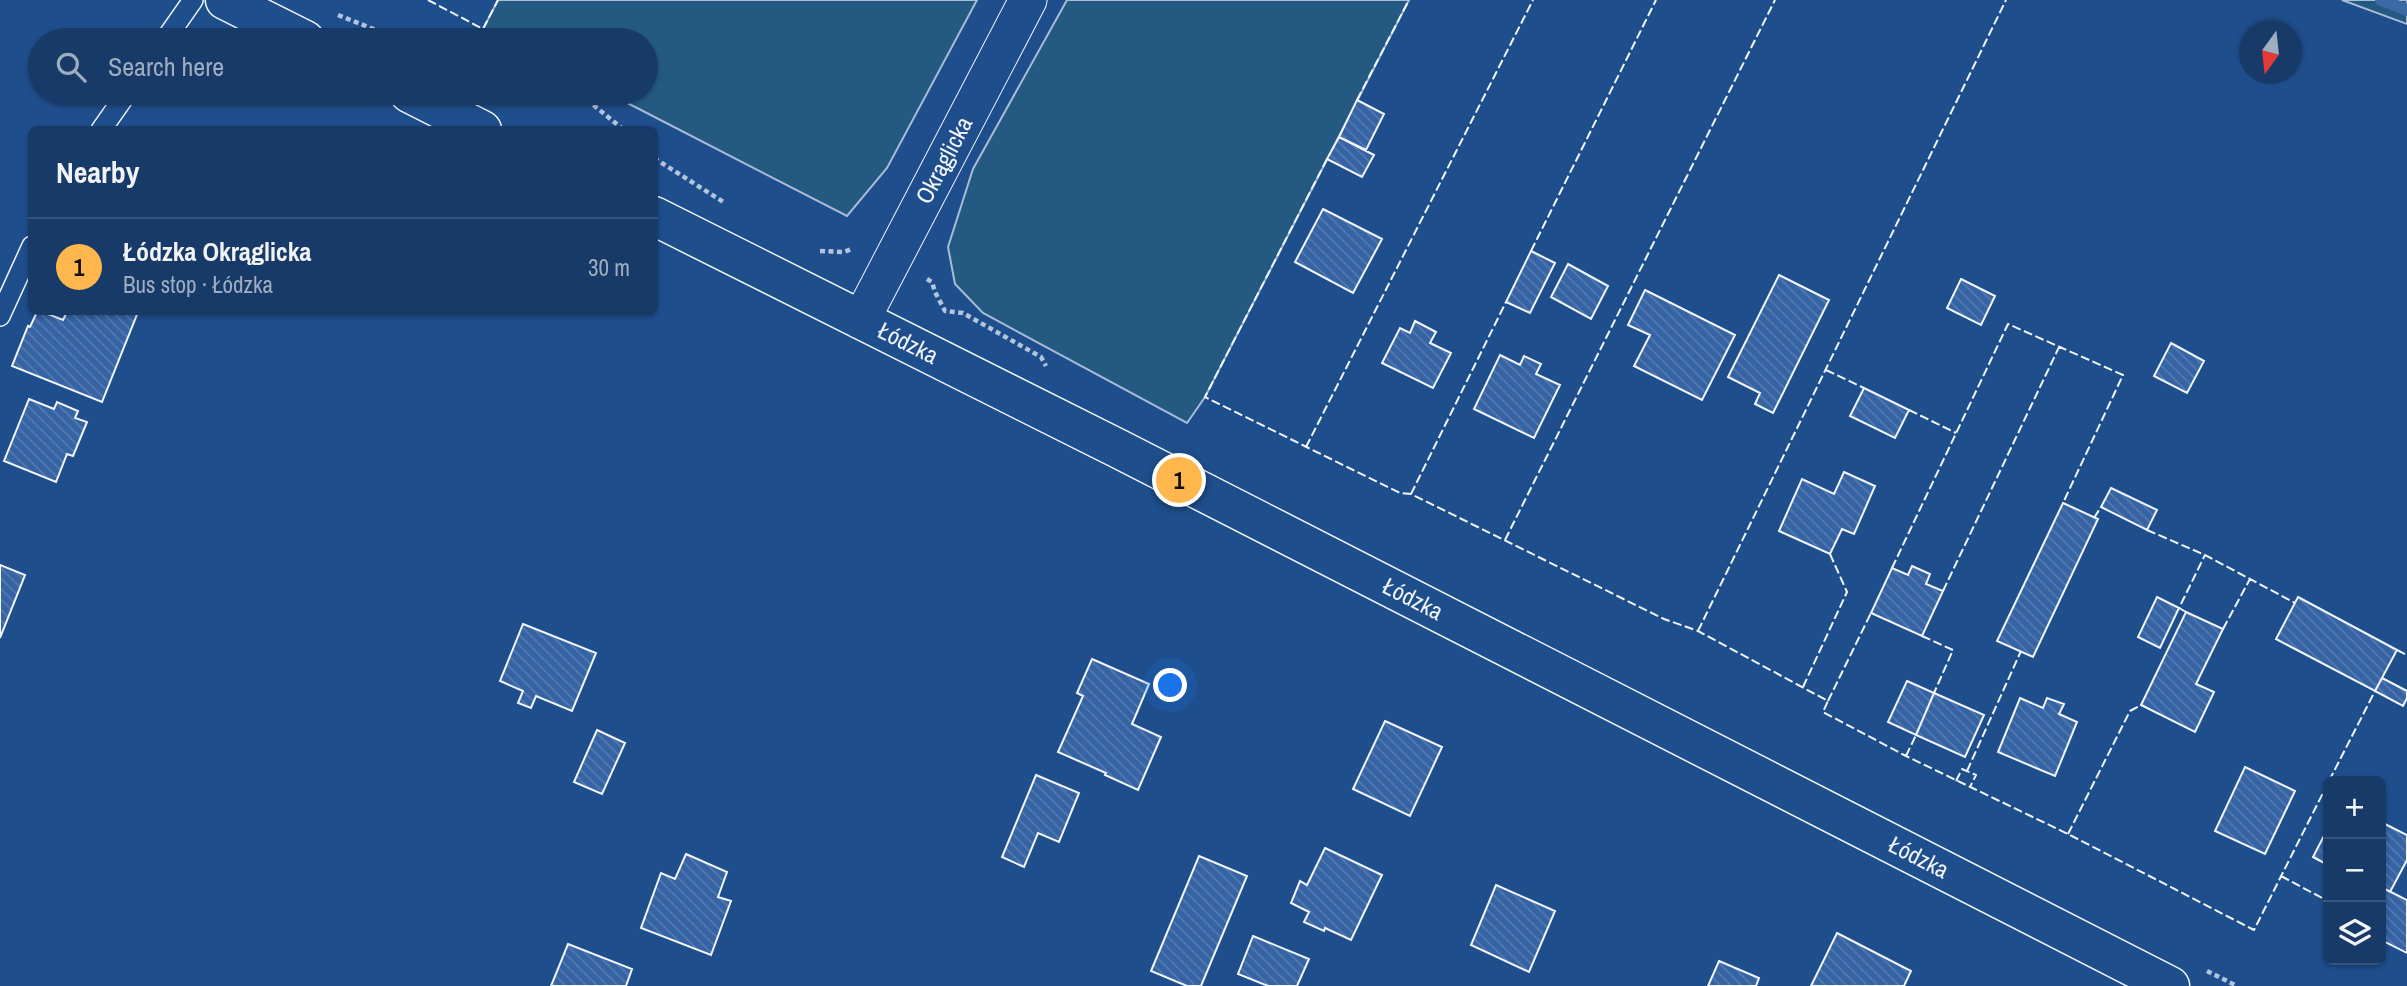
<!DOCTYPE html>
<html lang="en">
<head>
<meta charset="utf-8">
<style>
	body { margin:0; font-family:"Archivo Narrow",sans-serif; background:#244571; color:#f1f3f6 }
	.controls { position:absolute; right:21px; bottom:21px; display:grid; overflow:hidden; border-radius:10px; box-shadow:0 2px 5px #0004 }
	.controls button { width:63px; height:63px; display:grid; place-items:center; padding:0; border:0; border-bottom:2px solid #36547d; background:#173a69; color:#f1f3f6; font:35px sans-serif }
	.compass { position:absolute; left:2239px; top:21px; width:63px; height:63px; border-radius:50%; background:#173a69; box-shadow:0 2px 5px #0004; rotate:195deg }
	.you { position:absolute; left:1171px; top:686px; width:24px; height:24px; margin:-18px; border:5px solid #fff; border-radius:50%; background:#1a73e8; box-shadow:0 0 0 10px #1a73e833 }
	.badge { display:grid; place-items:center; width:46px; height:46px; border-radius:50%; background:#ffb74d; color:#111; font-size:23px; font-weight:700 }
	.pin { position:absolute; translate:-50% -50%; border:4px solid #fff; box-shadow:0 2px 7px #0006 }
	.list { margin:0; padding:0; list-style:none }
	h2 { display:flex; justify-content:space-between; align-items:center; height:91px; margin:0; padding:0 28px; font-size:30px }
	h2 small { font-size:23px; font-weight:400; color:#9eadc0 }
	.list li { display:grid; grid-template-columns:46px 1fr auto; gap:21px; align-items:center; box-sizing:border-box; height:98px; padding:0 28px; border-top:2px solid #36547d }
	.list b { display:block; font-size:26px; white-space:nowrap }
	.list p { margin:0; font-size:23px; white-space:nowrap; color:#9eadc0 }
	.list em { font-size:23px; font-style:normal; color:#9eadc0 }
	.icon { flex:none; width:38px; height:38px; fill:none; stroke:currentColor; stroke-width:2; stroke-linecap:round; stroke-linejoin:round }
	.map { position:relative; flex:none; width:2407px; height:986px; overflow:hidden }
	.search { position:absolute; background:#173a69; box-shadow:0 2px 5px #0004; left:28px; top:28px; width:630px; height:77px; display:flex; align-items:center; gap:18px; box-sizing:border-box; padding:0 24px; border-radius:38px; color:#9eadc0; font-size:26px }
	.panel { position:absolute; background:#173a69; box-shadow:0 2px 5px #0004; left:28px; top:126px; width:630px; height:189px; border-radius:10px }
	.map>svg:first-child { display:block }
</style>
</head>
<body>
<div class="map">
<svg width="2407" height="986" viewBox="0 0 2407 986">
	<defs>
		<pattern id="building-back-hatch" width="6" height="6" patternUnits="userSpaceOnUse" patternTransform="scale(1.75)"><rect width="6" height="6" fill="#3563a3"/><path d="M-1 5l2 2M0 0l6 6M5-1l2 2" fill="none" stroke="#537ab1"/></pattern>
	</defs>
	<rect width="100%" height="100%" fill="#1f4e8c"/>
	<path fill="#245a82" stroke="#a8bbd7" stroke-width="2" d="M 498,0 L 977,0 L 887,168 L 847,216 L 608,93 L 646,93 L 646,40 L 506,40 L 483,29 Z
		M 1067,0 L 1409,0 L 1205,397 L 1187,423 L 983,313 L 955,284 L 948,247 L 973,169 Z
		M 2342,0 L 2407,0 L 2407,24 Z"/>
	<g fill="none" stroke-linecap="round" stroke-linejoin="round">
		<path stroke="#3b69a3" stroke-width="12" d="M 2381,0 L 2407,10"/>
	</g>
	<path fill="url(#building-back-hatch)" stroke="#f2f6ff" stroke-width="2" d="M 1357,100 L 1384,114 L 1366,150 L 1339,137 Z
		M 1339,137 L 1374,155 L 1362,177 L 1327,159 Z
		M 1323,209 L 1382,239 L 1353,293 L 1295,262 Z
		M 1531,251 L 1555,263 L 1530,313 L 1506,302 Z
		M 1568,264 L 1608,286 L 1591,319 L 1551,297 Z
		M 1779,275 L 1829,300 L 1773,413 L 1755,404 L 1760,393 L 1728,377 Z
		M 1961,279 L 1995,296 L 1981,325 L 1947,308 Z
		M 1645,290 L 1735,335 L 1702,400 L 1634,366 L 1650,335 L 1628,325 Z
		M 37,312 L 43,312 L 63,320 L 67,312 L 138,312 L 102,402 L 12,366 L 28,326 L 30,327 Z
		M 1415,321 L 1436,332 L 1430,343 L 1451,353 L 1433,388 L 1382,363 L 1400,328 L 1410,333 Z
		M 2171,343 L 2204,361 L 2187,393 L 2154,376 Z
		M 1500,355 L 1520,365 L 1524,356 L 1541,364 L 1536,374 L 1560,385 L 1534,438 L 1474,409 Z
		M 1864,388 L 1909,410 L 1895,438 L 1850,416 Z
		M 29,399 L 54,409 L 57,402 L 78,411 L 75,418 L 87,422 L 73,456 L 67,454 L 56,482 L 4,461 Z
		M 1844,472 L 1875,486 L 1854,534 L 1842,529 L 1830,554 L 1779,531 L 1802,479 L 1834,494 Z
		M 2111,488 L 2157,510 L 2147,530 L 2101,507 Z
		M 2063,503 L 2098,519 L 2033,657 L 1997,641 Z
		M 0,565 L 25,575 L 0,638 Z
		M 1912,566 L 1930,574 L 1926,584 L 1943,591 L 1922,636 L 1871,613 L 1892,568 L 1908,575 Z
		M 2157,597 L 2179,608 L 2160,648 L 2138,637 Z
		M 2298,597 L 2397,650 L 2375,691 L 2276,639 Z
		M 2186,612 L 2223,629 L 2196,684 L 2214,692 L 2195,732 L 2141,705 Z
		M 523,624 L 596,653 L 572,711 L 536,696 L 531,708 L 518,703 L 523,691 L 500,681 Z
		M 1092,659 L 1149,684 L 1132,724 L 1161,737 L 1138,790 L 1105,775 L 1106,773 L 1058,752 L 1083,696 L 1077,693 Z
		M 2382,678 L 2407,691 L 2407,698 L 2403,706 L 2375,691 Z
		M 1907,681 L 1934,693 L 1916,735 L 1888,722 Z
		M 1934,693 L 1984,715 L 1965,757 L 1916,735 Z
		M 2020,698 L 2043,708 L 2047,698 L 2064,704 L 2059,714 L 2077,722 L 2055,776 L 1998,752 Z
		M 1385,721 L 1442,747 L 1410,816 L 1353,789 Z
		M 597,730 L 625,743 L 602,794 L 574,782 Z
		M 2245,767 L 2295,791 L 2265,854 L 2215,831 Z
		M 1036,775 L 1079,793 L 1059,842 L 1038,833 L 1024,867 L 1002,857 Z
		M 2381,822 L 2407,835 L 2407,860 L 2390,892 L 2381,887 Z
		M 2328,828 L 2328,865 L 2313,857 Z
		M 1325,848 L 1382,875 L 1351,940 L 1325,928 L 1324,931 L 1304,922 L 1309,912 L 1291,903 L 1300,881 L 1307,885 Z
		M 686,854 L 727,872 L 718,897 L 731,901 L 711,955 L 641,928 L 661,873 L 675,879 Z
		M 1199,856 L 1247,876 L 1201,986 L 1187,986 L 1151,971 Z
		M 1496,885 L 1555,911 L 1529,972 L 1471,945 Z
		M 2381,887 L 2407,900 L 2407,953 L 2381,940 Z
		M 1837,933 L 1911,971 L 1904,986 L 1811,986 Z
		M 1253,936 L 1309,959 L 1297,986 L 1268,986 L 1238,974 Z
		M 568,944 L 632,969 L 626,986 L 551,986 Z
		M 1719,961 L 1759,978 L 1756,986 L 1708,986 Z"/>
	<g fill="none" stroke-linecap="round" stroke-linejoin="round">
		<defs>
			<path id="lane" d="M 165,40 L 193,0
				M 101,130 L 127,93
				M 0,316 L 32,246"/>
			<g id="street">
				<path id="s1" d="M 861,320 L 1028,0"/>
			</g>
			<g id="primary">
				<path d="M 225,0 L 305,40"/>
				<path d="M 409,93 L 482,130"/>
				<path id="s2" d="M 654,216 L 1117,448 L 2170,986"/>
			</g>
		</defs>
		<use href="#lane" stroke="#f2f6ff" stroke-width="22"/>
		<use href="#street" stroke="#f2f6ff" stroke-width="39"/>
		<use href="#primary" stroke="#f2f6ff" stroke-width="41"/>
		<path stroke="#b3c4dc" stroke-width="4.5" stroke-dasharray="5 3.5" stroke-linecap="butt" d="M 338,15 L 401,40
			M 571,93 L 591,103 L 624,130
			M 654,158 L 725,203
			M 820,251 L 844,252 L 852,249
			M 927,279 L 932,282 L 935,292 L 945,311 L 963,313 L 1041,357 L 1046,366
			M 2207,971 L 2237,986"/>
		<use href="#lane" stroke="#1f4e8c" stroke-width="19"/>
		<use href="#street" stroke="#1f4e8c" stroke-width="37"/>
		<use href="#primary" stroke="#1f4e8c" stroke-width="38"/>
		<path stroke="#f2f6ff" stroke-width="2" stroke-dasharray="9 3.5" stroke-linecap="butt" d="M 428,0 L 483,29 L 498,0
			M 1357,100 L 1409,0
			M 1327,159 L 1205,397 L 1400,493 L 1411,494 L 1664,619 L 1698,631 L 1828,701 L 1823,712 L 1906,756 L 2068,834 L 2254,930 L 2328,783
			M 1531,251 L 1656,0
			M 1826,370 L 1864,388
			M 1909,410 L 1956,433
			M 1306,447 L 1533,0
			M 1411,494 L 1506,302
			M 2094,518 L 2101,507
			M 2147,530 L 2205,555 L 2295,603
			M 1505,540 L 1775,0
			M 1892,568 L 2008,324 L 2123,375 L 2063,503
			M 1943,591 L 2060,345
			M 2186,612 L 2179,608 L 2205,555
			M 2223,629 L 2250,579
			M 1698,631 L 2006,0
			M 1922,636 L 1953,650 L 1934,693
			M 2397,650 L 2407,655
			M 1803,687 L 1847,592 L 1830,554
			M 1828,701 L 1871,613
			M 1906,756 L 1916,735
			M 1967,771 L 2021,651
			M 1956,781 L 1962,769 L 1976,775 L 1970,787
			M 2329,781 L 2375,691
			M 2068,834 L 2130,711 L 2141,705
			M 2281,876 L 2324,899"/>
	</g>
	<g text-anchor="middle" stroke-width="5" stroke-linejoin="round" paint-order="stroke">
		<g font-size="24" fill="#f2f6ff" stroke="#1f4e8c">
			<text dy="8" stroke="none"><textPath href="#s1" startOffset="180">Okrąglicka</textPath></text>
			<text dy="8" stroke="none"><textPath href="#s2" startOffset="284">Łódzka</textPath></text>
			<text dy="8" stroke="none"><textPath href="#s2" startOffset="850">Łódzka</textPath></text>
			<text dy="8" stroke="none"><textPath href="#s2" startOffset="1418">Łódzka</textPath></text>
		</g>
	</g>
</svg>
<div class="controls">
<button>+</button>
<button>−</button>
<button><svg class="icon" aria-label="layers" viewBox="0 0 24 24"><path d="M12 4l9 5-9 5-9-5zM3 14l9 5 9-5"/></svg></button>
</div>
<svg class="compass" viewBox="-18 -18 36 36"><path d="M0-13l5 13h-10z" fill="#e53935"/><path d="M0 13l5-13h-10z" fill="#9eadc0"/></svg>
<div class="you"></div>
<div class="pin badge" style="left:1179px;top:480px">1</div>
<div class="search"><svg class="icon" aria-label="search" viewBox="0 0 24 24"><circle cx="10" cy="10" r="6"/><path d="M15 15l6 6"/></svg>Search here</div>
<section class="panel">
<h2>Nearby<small></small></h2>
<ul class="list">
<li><span class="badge">1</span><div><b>Łódzka Okrąglicka</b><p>Bus stop · Łódzka</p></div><em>30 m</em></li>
</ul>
</section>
</div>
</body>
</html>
